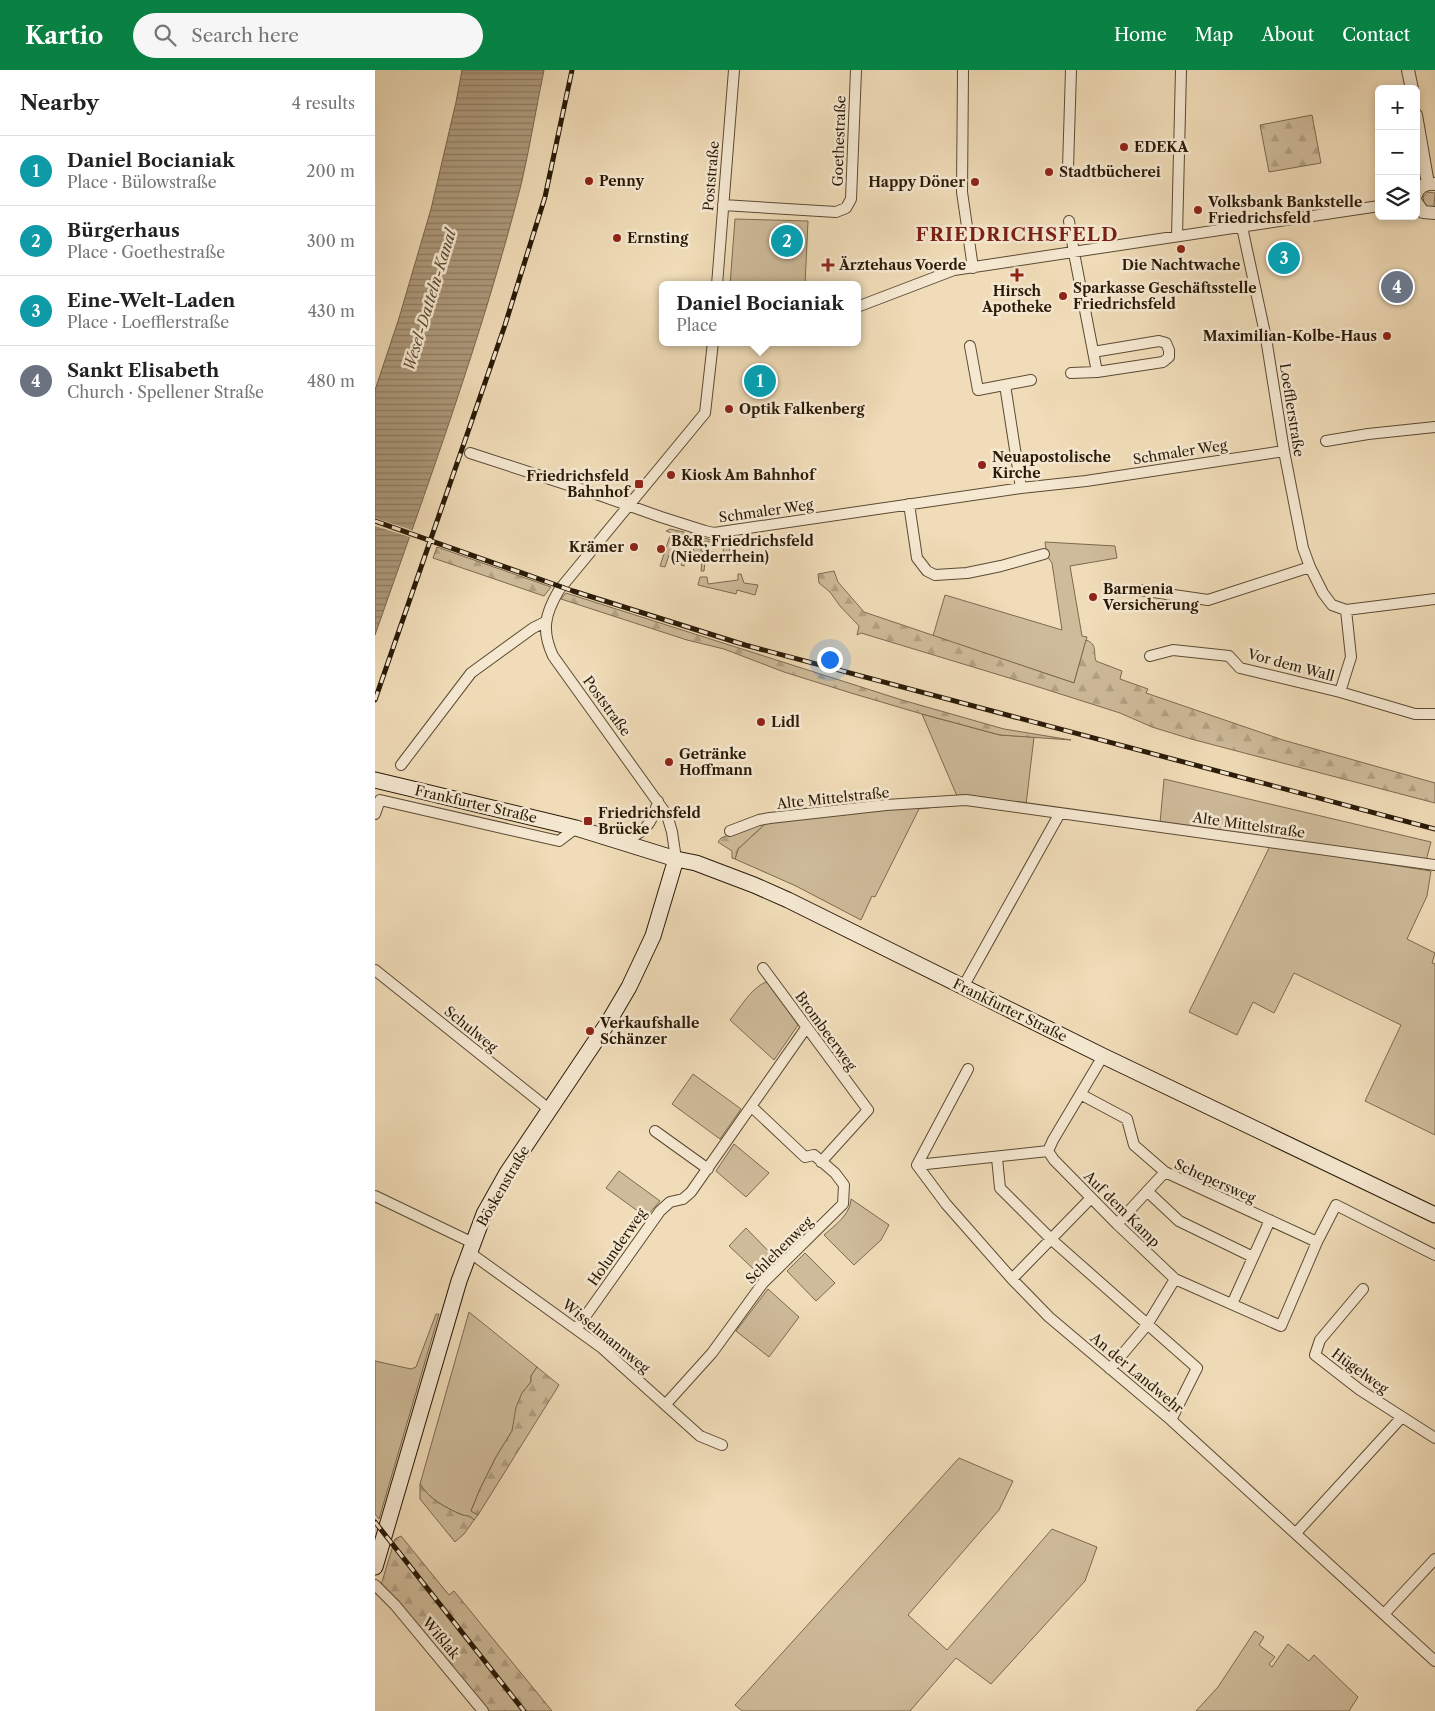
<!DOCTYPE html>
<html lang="en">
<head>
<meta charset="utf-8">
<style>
	body { margin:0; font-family:"Libre Caslon Text",serif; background:#f6f6f6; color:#222 }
	.controls { position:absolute; right:15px; top:15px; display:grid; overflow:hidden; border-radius:8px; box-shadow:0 2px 8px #0003 }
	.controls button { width:45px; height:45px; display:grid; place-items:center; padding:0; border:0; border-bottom:1px solid #e0e0e0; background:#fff; color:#222; font:25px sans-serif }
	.you { position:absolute; left:454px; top:589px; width:18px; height:18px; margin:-12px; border:4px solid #fff; border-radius:50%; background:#1a73e8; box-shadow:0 0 0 8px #1a73e833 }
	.badge { display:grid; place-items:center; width:32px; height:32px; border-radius:50%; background:#0b8043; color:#fff; font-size:16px; font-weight:700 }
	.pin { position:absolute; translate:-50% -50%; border:2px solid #fff; box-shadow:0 1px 5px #0006 }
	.popup { position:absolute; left:284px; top:211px; width:202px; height:65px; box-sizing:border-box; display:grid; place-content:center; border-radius:8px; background:#fff; filter:drop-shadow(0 1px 4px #0005); font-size:16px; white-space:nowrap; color:#767676 }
	.popup b { font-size:19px; color:#222 }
	.popup::after { content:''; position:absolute; left:50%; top:100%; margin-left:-10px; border:10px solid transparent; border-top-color:#fff }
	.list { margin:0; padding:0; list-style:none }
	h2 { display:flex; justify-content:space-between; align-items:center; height:65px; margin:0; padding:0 20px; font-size:21px }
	h2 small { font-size:16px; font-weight:400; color:#767676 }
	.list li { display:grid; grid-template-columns:32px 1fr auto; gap:15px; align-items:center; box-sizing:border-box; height:70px; padding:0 20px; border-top:1px solid #e0e0e0 }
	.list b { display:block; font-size:19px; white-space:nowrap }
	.list p { margin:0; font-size:16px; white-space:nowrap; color:#767676 }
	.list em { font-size:16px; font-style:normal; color:#767676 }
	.icon { flex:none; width:28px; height:28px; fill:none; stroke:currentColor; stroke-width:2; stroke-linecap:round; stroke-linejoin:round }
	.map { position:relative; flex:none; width:1060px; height:1641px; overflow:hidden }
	header { display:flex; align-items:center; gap:30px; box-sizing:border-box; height:70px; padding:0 25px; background:#0b8043; color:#fff }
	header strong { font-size:24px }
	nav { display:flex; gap:28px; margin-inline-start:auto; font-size:18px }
	.search { width:350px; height:45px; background:#f6f6f6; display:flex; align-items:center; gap:12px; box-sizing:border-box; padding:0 18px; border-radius:28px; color:#767676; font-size:19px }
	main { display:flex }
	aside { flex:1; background:#fff }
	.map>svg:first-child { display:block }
</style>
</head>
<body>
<header>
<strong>Kartio</strong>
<div class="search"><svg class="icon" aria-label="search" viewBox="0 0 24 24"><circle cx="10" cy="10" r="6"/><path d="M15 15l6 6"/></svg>Search here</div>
<nav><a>Home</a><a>Map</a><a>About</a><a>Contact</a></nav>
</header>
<main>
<aside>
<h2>Nearby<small>4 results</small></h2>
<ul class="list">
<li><span class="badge" style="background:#0f9aa8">1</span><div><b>Daniel Bocianiak</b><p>Place · Bülowstraße</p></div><em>200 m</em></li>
<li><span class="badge" style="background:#0f9aa8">2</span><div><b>Bürgerhaus</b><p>Place · Goethestraße</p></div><em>300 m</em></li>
<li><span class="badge" style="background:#0f9aa8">3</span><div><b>Eine-Welt-Laden</b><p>Place · Loefflerstraße</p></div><em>430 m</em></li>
<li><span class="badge" style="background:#6b7280">4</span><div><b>Sankt Elisabeth</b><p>Church · Spellener Straße</p></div><em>480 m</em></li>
</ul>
</aside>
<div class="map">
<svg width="1060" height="1641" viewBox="0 0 1060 1641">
	<defs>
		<pattern id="forest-firs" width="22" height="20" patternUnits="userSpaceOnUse" patternTransform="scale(1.25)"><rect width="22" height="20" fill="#cebb9a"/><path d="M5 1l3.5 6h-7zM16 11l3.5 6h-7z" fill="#b1a083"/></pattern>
		<pattern id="water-rules" width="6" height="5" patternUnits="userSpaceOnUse" patternTransform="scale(1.25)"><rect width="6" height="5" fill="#ad9a7c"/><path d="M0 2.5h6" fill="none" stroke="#8d7d64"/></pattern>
	</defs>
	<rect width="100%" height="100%" fill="#f0dcb8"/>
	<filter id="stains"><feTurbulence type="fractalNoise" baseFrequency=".004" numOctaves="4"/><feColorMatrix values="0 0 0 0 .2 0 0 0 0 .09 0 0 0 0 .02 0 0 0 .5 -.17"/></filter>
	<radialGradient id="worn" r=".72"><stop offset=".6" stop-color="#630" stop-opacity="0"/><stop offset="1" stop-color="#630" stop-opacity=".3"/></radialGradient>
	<path fill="#cebb9a" stroke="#7c6a50" d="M 1053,122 L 1060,123 L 1059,136 L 1054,137 L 1049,133 L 1048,127 Z
		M 360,149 L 433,151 L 430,215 L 355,215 Z
		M 295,459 L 309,462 L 308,465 L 301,462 L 296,475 L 304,477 L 302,487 L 294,485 L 290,497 L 285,496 L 296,463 L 291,461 Z
		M 315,464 L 336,470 L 336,472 L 327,471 L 326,481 L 348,483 L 349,471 L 341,472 L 341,470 L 360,467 L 360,470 L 353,471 L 355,481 L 362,480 L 364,494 L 361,494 L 359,487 L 330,492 L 329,501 L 326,501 L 327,492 L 311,489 L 309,496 L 306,495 L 310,479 L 318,481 L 322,469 L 315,466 Z
		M 670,472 L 740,476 L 742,488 L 695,496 L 707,566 L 712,567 L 699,613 L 558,566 L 570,525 L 687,560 L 677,493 L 672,486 Z
		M 363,504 L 366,504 L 369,513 L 383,515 L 380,525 L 362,520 L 361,524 L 323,515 L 325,507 L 332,507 L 333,514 L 363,510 Z
		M 547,644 L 625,665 L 659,667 L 651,735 L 582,726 Z
		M 789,709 L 1056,772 L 1051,791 L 785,753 Z
		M 579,735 L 544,739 L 500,827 L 497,826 L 486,850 L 421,816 L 360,789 L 363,779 L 389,755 L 375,756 L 383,753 L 499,740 Z
		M 895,776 L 1056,801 L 1052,826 L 1032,869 L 1060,883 L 1057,893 L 1060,894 L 1060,1065 L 990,1031 L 1026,955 L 919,903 L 899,943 L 878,932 L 862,965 L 814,942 Z
		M 391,912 L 395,915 L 423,955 L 399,990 L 355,950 C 365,938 376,918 391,912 Z
		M 318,1004 L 366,1039 L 345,1069 L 297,1034 Z
		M 359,1074 L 394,1103 L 371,1127 L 341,1101 Z
		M 244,1101 L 285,1131 L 271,1147 L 231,1118 Z
		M 476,1129 L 514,1155 L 506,1170 L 479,1195 L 449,1165 C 460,1155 475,1145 476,1129 Z
		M 371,1158 L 402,1190 L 386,1206 L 354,1176 Z
		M 430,1183 L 460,1213 L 441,1231 L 412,1201 Z
		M 393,1219 L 424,1247 L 394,1287 L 361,1261 Z
		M 94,1242 L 162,1297 L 156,1306 L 156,1312 L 147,1323 L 137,1361 L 121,1387 L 105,1419 L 96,1441 L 103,1445 L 99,1450 C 93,1444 92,1447 85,1444 C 71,1438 53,1428 45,1414 Z
		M 61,1244 L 64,1244 L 4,1449 L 0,1444 L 0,1291 L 36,1299 L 41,1297 Z
		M 584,1388 L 638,1411 L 624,1440 L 533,1545 L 572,1580 L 677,1459 L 722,1477 L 710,1511 L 616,1614 L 581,1588 L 535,1641 L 367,1641 L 360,1635 Z
		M 880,1561 L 889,1567 L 884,1575 L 900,1587 L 894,1594 L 897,1597 L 913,1574 L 934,1591 L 939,1585 L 983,1627 L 974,1641 L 821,1641 L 843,1617 Z"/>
	<path fill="url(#forest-firs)" stroke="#7c6a50" d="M 937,45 L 946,93 L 894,102 L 885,55 Z
		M 62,477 L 176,517 L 169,526 L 58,488 Z
		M 459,501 L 463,512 L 489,542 L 699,613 L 711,570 C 723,574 718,583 721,591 L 747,601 L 745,609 L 773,619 L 771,623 L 908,670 L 1060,713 L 1060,733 L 816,669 L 777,657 L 745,643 L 654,614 L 486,563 L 482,565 L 484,556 L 465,536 L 455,522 L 444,513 L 443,504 Z
		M 191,523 L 527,630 L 629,659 L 696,670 L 625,665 L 547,644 L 476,623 L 409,602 L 349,579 L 312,570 L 186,529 Z
		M 390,754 L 363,779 L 360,789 L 357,788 L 357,781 L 343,772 L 346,768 L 375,756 Z
		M 162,1297 L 184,1315 L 103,1445 L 96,1441 L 105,1419 L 121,1387 L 137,1361 L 141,1337 L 147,1323 L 156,1312 L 156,1306 Z
		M 45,1414 C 53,1428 71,1438 85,1444 C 92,1447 93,1444 99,1450 L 89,1464 L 80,1472 L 45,1429 Z
		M 26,1466 L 74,1525 L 79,1521 L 177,1641 L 109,1641 L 6,1515 L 20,1469 Z"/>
	<path fill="url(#water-rules)" stroke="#79674d" d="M 87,0 L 169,0 C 161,38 155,77 146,115 C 107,267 52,417 0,565 L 0,320 L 24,248 L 56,139 L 81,32 Z"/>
	<path fill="#f0dcb8" d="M 0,448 L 40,461 L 38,468 L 0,456 Z"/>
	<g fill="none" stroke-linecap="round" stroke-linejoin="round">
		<defs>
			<path id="minor" d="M 588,0 L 587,122 L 598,198
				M 693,98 L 696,0
				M 348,135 L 461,142 L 471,138 L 476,129 L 481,0
				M 694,151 L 699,183 L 722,302 L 788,292 L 794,287 L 794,280 L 791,273 L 784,271 L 718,282
				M 867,157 L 891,268 L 909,381 L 928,478 L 935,497 L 948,523 L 957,535 L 971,540 L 1060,529
				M 802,166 L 806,0
				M 342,215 L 359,0
				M 482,237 L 579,200 L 1004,136
				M 595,276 L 603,320 L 656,310
				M 696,303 L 722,302
				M 630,315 L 646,418
				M 951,371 L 993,364 L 1060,357
				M 95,383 L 227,426 L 286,447 L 330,461 L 339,463 L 646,418 L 711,411 L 909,381
				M 534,434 L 542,488 L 552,501 L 560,505 L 592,503 L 626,496 L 669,484
				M 764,520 L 833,530 L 935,497
				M 775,586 L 798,580 L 854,586 L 865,598 L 965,622 L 1040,644 L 1060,644
				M 965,622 L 976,587 L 971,540
				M 26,695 L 96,603 L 158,558 L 170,552
				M 0,744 L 5,730 L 184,771 L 201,758
				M 355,761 L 384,750 L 395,748 L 511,735 L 591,730 L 1060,795
				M 246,772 C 269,763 277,755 283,731
				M 301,789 L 297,762 L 292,745 L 178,586 C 166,560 170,544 184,520 L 330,343 L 338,272
				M 388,898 L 493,1040 L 446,1092
				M 0,900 L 175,1040
				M 588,917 L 685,743
				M 728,986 L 678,1070 L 673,1081 L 679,1090 L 742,1154 L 800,1209 L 906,1256 L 942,1172 L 961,1135 L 1060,1185
				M 593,999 L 542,1095 L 571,1134 L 637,1209 L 674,1247 L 796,1350 L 1060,1591
				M 707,1025 L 752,1049 L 759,1075 L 790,1102
				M 280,1061 L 333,1099
				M 622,1088 L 625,1118 L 677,1170 L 822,1298 L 796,1350
				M 542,1095 L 673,1081
				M 772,1121 L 804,1151 L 878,1187
				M 0,1126 L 98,1173
				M 742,1154 L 790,1102 L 942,1172
				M 94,1182 L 227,1278 L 325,1366 L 347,1375
				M 637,1209 L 716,1128
				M 988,1219 L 945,1270 L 940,1285 L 985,1320 L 1060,1368
				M 857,1234 L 895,1150
				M 202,1258 L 285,1141 L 295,1132 L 308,1129 L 316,1122 L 431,958
				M 735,1299 L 772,1255 L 800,1209
				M 291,1334 L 337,1283 L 388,1213 L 468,1134 L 469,1115 L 460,1103 L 439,1085 L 430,1087 L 377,1037
				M 921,1463 L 1027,1347
				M 0,1515 L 20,1535 L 108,1641
				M 1009,1544 L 1060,1489"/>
			<path id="tertiary" d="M 1033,0 L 1037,19
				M 1041,45 L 1053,114
				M 1041,125 C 1044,116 1051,113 1060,114
				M 1041,132 L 1048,142 L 1060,143"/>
			<path id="secondary" d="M 0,710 L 201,758 L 301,789 L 321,793 L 379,815 L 413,830 L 728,986 L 1060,1145
				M 0,1497 L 84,1211 L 109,1144 L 132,1103 L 234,951 L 254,917 L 278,866 L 301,789"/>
		</defs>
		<use href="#minor" stroke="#5c4a33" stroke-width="12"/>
		<use href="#tertiary" stroke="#5c4a33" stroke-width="14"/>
		<use href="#secondary" stroke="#2a1a07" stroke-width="17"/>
		<use href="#minor" stroke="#f5e8d1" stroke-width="10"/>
		<use href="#tertiary" stroke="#f5e8d1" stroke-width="12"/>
		<use href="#secondary" stroke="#f5e8d1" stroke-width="15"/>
		<defs>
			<path id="rail" d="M 0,451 L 198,521 L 370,575 L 1060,759
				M 0,630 L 130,255 L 170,127 L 197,0
				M 0,1452 L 149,1641"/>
		</defs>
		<use href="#rail" stroke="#2a1a07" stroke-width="5"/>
		<use href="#rail" stroke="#f5e8d1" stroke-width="3" stroke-dasharray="9" stroke-linecap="butt"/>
	</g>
	<g fill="#8f2418" stroke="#f5e8d1" stroke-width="2">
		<circle cx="749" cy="77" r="5"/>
		<circle cx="674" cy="102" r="5"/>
		<circle cx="214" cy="111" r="5"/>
		<circle cx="600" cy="112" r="5"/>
		<circle cx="823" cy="140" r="5"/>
		<circle cx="242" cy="168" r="5"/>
		<circle cx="806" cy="179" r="5"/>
		<path d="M450.5 187.5h5v5h5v5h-5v5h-5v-5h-5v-5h5z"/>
		<path d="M639.5 197.5h5v5h5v5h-5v5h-5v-5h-5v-5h5z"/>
		<circle cx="688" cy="226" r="5"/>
		<circle cx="1012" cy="266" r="5"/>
		<circle cx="354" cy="339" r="5"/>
		<circle cx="607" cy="395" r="5"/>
		<circle cx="296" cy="405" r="5"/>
		<rect x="259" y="409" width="10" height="10" rx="2.5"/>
		<circle cx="259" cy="477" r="5"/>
		<circle cx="286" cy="479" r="5"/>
		<circle cx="718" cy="527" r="5"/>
		<circle cx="386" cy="652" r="5"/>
		<circle cx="294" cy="692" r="5"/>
		<rect x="208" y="746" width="10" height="10" rx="2.5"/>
		<circle cx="215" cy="961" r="5"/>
	</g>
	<g text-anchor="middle" stroke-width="5" stroke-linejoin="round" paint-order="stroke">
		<g font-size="14" fill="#2a1a07" stroke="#f5e8d1">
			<text transform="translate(464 71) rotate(-88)" y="5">Goethestraße</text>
			<text transform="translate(336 106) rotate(-85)" y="5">Poststraße</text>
			<text transform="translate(917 340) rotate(81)" y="5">Loefflerstraße</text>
			<text transform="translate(805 382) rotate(-9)" y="5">Schmaler Weg</text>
			<text transform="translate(391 441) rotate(-8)" y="5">Schmaler Weg</text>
			<text transform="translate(916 595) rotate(15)" y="5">Vor dem Wall</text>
			<text transform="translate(232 636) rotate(54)" y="5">Poststraße</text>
			<text transform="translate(458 728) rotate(-6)" y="5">Alte Mittelstraße</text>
			<text transform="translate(101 734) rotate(13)" y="5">Frankfurter Straße</text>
			<text transform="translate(874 755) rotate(8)" y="5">Alte Mittelstraße</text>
			<text transform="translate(635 940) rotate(26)" y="5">Frankfurter Straße</text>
			<text transform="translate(96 959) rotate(39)" y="5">Schulweg</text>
			<text transform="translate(451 961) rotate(54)" y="5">Brombeerweg</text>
			<text transform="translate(840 1111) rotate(24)" y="5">Schepersweg</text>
			<text transform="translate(128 1116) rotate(-60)" y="5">Böskenstraße</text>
			<text transform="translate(747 1139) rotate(45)" y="5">Auf dem Kamp</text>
			<text transform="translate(242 1177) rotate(-55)" y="5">Holunderweg</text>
			<text transform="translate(404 1180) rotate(-45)" y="5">Schlehenweg</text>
			<text transform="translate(231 1266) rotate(39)" y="5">Wisselmannweg</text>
			<text transform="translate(985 1301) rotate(36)" y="5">Hügelweg</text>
			<text transform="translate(762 1303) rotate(40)" y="5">An der Landwehr</text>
			<text transform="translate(66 1568) rotate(50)" y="5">Wißlak</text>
		</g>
		<g font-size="14" font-weight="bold" fill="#2a1a07" stroke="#f5e8d1" text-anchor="start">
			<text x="759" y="82">EDEKA</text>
			<text x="684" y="107">Stadtbücherei</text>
			<text x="224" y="116">Penny</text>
			<text x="590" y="117" text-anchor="end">Happy Döner</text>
			<text x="833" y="137">Volksbank Bankstelle<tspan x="833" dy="16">Friedrichsfeld</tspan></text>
			<text x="252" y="173">Ernsting</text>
			<text x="464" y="200">Ärztehaus Voerde</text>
			<text x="806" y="200" text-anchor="middle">Die Nachtwache</text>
			<text x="698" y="223">Sparkasse Geschäftsstelle<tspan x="698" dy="16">Friedrichsfeld</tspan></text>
			<text x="642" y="226" text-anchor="middle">Hirsch<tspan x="642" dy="16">Apotheke</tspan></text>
			<text x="1002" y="271" text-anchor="end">Maximilian-Kolbe-Haus</text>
			<text x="364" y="344">Optik Falkenberg</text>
			<text x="617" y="392">Neuapostolische<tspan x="617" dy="16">Kirche</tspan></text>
			<text x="306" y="410">Kiosk Am Bahnhof</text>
			<text x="254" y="411" text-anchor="end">Friedrichsfeld<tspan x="254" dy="16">Bahnhof</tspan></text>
			<text x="296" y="476">B&amp;R, Friedrichsfeld<tspan x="296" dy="16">(Niederrhein)</tspan></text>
			<text x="249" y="482" text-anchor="end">Krämer</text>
			<text x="728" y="524">Barmenia<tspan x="728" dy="16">Versicherung</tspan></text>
			<text x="396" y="657">Lidl</text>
			<text x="304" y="689">Getränke<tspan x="304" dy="16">Hoffmann</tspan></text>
			<text x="223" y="748">Friedrichsfeld<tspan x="223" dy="16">Brücke</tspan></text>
			<text x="225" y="958">Verkaufshalle<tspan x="225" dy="16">Schänzer</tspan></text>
		</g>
		<g font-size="15" font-style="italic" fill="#5e4d36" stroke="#f5e8d1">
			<text transform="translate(55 230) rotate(-73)" y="5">Wesel-Datteln-Kanal</text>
		</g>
		<g font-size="19" font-weight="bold" letter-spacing="1" fill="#7a1f14" stroke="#f5e8d1">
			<text x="642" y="171">FRIEDRICHSFELD</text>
		</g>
	</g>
	<rect width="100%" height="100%" filter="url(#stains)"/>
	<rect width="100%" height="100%" fill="url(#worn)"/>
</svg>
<div class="controls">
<button>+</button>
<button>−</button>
<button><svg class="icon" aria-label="layers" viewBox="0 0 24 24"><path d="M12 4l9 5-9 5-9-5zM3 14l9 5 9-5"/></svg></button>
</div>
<div class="you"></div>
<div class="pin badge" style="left:385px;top:311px;background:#0f9aa8">1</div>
<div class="popup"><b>Daniel Bocianiak</b>Place</div>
<div class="pin badge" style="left:412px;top:171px;background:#0f9aa8">2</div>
<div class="pin badge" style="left:909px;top:188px;background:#0f9aa8">3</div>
<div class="pin badge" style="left:1022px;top:217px;background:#6b7280">4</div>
</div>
</main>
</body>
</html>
